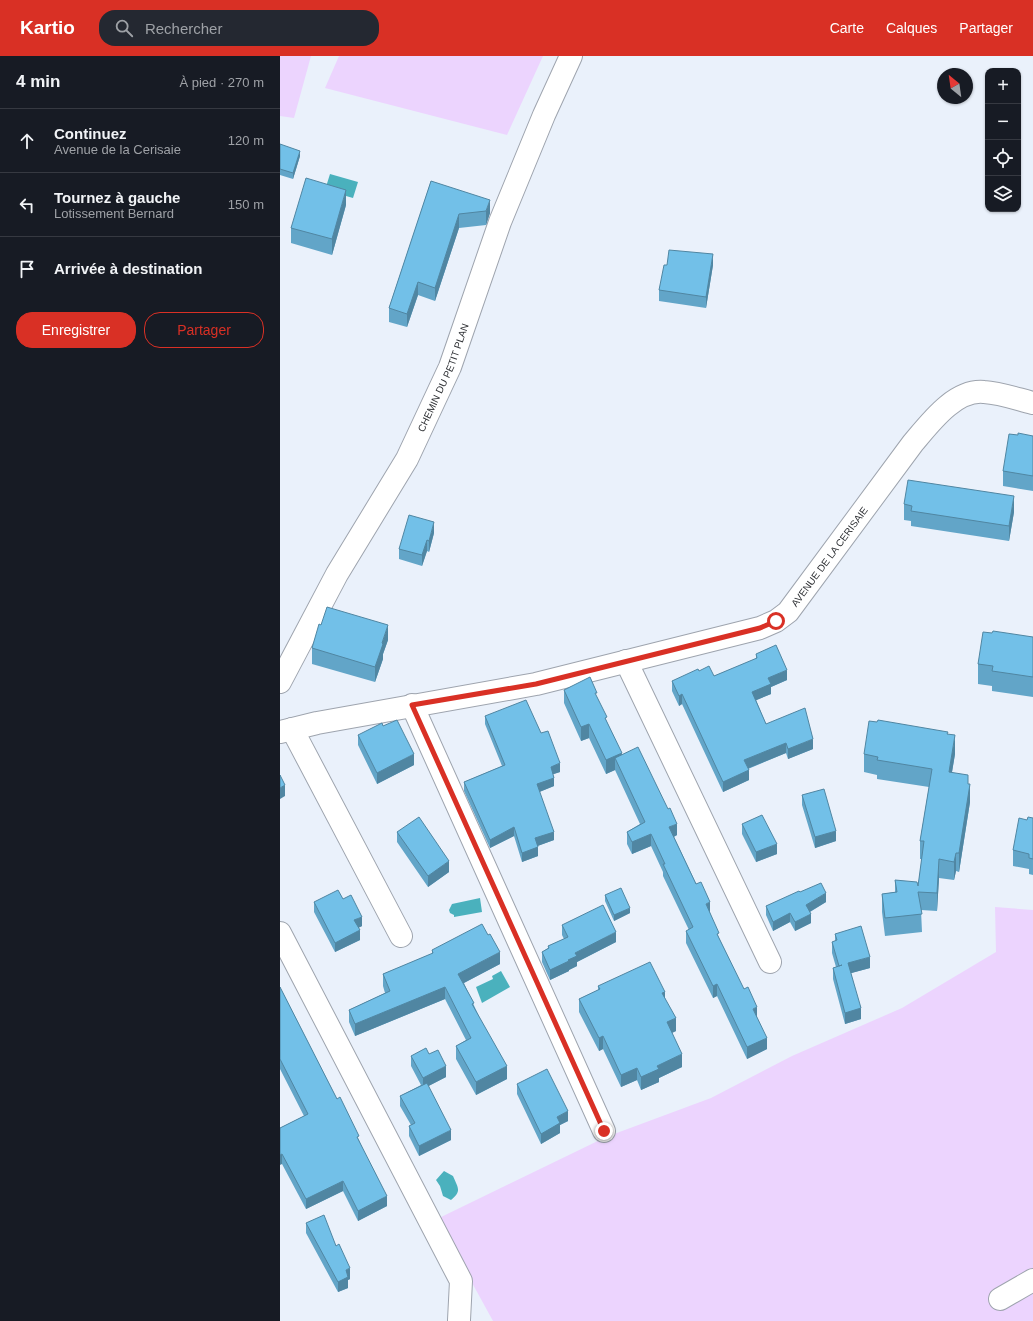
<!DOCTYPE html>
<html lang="fr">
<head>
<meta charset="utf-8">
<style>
	body { margin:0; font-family:Helvetica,sans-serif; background:#242831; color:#f1f3f6 }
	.controls { position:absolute; right:12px; top:12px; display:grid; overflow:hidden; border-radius:8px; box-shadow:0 1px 3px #0004 }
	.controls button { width:36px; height:36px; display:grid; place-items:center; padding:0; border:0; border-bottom:1px solid #363941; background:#171b24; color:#f1f3f6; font:20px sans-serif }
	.compass { position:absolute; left:657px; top:12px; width:36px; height:36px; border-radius:50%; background:#171b24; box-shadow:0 1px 3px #0004; rotate:331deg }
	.stop { position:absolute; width:12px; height:12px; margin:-9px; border:3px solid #d93025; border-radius:50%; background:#fff }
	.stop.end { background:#d93025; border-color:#fff; box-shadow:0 1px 4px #0008 }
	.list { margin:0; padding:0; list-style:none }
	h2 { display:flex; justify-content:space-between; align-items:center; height:52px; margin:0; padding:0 16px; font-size:17px }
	h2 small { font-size:13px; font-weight:400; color:#9ea1a6 }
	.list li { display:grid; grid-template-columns:26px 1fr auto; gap:12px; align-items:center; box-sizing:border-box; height:64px; padding:0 16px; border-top:1px solid #363941 }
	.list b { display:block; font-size:15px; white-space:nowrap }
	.list p { margin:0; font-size:13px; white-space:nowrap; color:#9ea1a6 }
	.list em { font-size:13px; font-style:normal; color:#9ea1a6 }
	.actions { display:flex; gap:8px; padding:12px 16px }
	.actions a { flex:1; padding:9px 0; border:1px solid #d93025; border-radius:16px; text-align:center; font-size:14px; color:#d93025 }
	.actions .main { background:#d93025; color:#fff }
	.icon { flex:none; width:22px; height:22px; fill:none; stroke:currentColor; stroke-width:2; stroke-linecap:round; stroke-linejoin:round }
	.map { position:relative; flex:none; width:753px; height:1265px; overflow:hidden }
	header { display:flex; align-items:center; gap:24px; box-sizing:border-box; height:56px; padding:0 20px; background:#d93025; color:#fff }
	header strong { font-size:19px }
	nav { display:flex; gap:22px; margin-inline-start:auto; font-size:14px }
	.search { width:280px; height:36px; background:#242831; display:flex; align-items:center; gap:10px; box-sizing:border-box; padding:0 14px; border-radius:16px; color:#9ea1a6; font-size:15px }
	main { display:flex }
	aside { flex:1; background:#171b24 }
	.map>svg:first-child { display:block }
</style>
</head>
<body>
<header>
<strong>Kartio</strong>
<div class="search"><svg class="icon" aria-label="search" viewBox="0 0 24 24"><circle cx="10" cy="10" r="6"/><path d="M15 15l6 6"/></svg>Rechercher</div>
<nav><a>Carte</a><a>Calques</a><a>Partager</a></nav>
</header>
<main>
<aside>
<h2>4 min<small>À pied · 270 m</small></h2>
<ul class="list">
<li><svg class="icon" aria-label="ahead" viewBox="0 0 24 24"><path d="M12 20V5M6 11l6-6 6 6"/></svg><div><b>Continuez</b><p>Avenue de la Cerisaie</p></div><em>120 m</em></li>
<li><svg class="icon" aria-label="left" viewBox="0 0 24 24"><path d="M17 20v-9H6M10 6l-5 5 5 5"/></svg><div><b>Tournez à gauche</b><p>Lotissement Bernard</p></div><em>150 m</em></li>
<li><svg class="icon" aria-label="arrive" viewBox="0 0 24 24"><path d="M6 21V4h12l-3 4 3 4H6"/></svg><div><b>Arrivée à destination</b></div></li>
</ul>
<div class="actions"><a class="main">Enregistrer</a><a>Partager</a></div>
</aside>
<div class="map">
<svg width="753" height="1265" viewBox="0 0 753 1265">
	<rect width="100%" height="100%" fill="#eaf1fb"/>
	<path fill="#ecd4fe" d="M 0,0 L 31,0 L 14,62 L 0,60 Z
		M 59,0 L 263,0 L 227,79 L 45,32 Z
		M 715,851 L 753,854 L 753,1265 L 213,1265 L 157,1163 L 326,1081 L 431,1042 L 512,1000 L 622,952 L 716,896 Z"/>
	<path fill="#4ab1bd" d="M 50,118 L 78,126 L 73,142 L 45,134 Z
		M 200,842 L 202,856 L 174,861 L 174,859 L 170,857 L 169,854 L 172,848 Z
		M 221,915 L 230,931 L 202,947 L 196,931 L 213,923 L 212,920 Z
		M 164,1115 L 173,1120 C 178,1132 182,1135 171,1144 L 163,1140 L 160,1130 L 156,1124 Z"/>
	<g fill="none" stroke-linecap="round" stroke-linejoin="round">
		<defs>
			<g id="street">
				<path d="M 346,605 L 490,906"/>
				<path id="s1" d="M 0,626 L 57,518 L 127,403 L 170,311 L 220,166 L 264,59 L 291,0"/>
				<path d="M 132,649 L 324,1075"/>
				<path d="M 12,673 L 121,880"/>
				<path id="s2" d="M 0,676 L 37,667 L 256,628 L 480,572 L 496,565 L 508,556 L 633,387 C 650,367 675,333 704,336 C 721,337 737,343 753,347"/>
				<path d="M 0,877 L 181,1225 L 179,1264"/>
				<path d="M 720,1243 L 753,1224"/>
			</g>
		</defs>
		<use href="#street" stroke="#9ea4ae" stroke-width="24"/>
		<use href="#street" stroke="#fff" stroke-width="22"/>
	</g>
	<path fill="#62a5c8" d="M 0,88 L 20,100 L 13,123 L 0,119 Z
		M 151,125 L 210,157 L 206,169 L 179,172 L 155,245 L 138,239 L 127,271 L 109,266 L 109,252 Z
		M 66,149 L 52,199 L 11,187 L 11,172 Z
		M 387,209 L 433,209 L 426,252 L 379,245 L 379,234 Z
		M 738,379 L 753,380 L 753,435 L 723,430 L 723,415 Z
		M 624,448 L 734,456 L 729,485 L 631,470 L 631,465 L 624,464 Z
		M 154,477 L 149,496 L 147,495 L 142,510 L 119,503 L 119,493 Z
		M 712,577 L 753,581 L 753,641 L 712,635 L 712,630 L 698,628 L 698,608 Z
		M 108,584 L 103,598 L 103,603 L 95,626 L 32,608 L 32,592 Z
		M 476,598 L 507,624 L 491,631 L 491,638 L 476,644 L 486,668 L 533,693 L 508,703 L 506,697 L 468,713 L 469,724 L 443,736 L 402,648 L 399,650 L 392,635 L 392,625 L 419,615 L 434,620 L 476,603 Z
		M 284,634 L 317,641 L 327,666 L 342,699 L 397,779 L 394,781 L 430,857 L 439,882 L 477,962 L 487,993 L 467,1003 L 437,940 L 433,942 L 406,887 L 406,875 L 409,874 L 383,820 L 383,816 L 371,790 L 352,798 L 347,788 L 347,776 L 360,768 L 335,714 L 326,718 L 309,682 L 301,685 L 284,647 Z
		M 205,660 L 261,677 L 280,716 L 273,718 L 274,730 L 259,736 L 274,784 L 257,790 L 258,800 L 242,806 L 234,780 L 210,792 L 184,735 L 184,726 L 222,710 L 205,668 Z
		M 668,678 L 675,698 L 672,716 L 688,728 L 690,746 L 679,816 L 676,815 L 674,824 L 659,822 L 657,855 L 641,854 L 642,876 L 605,880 L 602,856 L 602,838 L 615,836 L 615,824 L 638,830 L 642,803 L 640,803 L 640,785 L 649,731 L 597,723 L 597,719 L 584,716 L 584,698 Z
		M 78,679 L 134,709 L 97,728 L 78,689 Z
		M 522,739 L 556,785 L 535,792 L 522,749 Z
		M 753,762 L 753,819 L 749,818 L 749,813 L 733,810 L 733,794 L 747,764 Z
		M 462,768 L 497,798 L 476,806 L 462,778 Z
		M 117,776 L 169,816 L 148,831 L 117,786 Z
		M 520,836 L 546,846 L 530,856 L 531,867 L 515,875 L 510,866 L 493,875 L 486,859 L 486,850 Z
		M 325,839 L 350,857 L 334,865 L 325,845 Z
		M 63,843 L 82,870 L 78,872 L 80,884 L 55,896 L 34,856 L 34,846 Z
		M 282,869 L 336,886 L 297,906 L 297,910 L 289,914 L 289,915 L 270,924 L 262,906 L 262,896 L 268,892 L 268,890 L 284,883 L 282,879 Z
		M 555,878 L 590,912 L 571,917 L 581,963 L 565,968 L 553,923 L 553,912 L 556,911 L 552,897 L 552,886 L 555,885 Z
		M 152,894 L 220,908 L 184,927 L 227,1023 L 196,1039 L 176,1003 L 176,990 L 186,984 L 165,943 L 75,980 L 69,966 L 69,954 L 105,937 L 103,930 L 103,918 L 152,898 Z
		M 318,930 L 385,942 L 396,975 L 392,977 L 402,1011 L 379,1022 L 379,1026 L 361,1034 L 357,1024 L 341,1031 L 323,993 L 319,995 L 299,956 L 299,943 L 318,934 Z
		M 0,931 L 57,1043 L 79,1084 L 107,1150 L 78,1165 L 63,1135 L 26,1153 L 2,1108 L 0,1072 L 24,1060 L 0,1013 Z
		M 149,998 L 166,1021 L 148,1030 L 171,1084 L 139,1100 L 129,1080 L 129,1070 L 131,1069 L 120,1050 L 120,1040 L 141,1029 L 131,1010 L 131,1000 Z
		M 237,1028 L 288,1065 L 280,1069 L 280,1077 L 261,1088 L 237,1038 Z
		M 26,1167 L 56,1190 L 70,1223 L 68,1224 L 68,1232 L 58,1236 L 26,1177 Z"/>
	<path fill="#5086a2" d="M 20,95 L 20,100 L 13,123 L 13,117 Z
		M 66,134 L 66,149 L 52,199 L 52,183 Z
		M 210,144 L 210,157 L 206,169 L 206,155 Z
		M 179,158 L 179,172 L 155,245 L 155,232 Z
		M 433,198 L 433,209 L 426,252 L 426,241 Z
		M 138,226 L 138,239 L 127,271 L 127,258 Z
		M 734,440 L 734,456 L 729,485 L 729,470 Z
		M 154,466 L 154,477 L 149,496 L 149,485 Z
		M 147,484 L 147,495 L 142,510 L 142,499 Z
		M 108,569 L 108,584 L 103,598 L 103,603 L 95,626 L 95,611 L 102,587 Z
		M 507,614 L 507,624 L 491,631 L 491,638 L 472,646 L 472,636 L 488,622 Z
		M 402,638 L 402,648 L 399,650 L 399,640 Z
		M 309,668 L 309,682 L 301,685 L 301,671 Z
		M 675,679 L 675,698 L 669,734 L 669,716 Z
		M 533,683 L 533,693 L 508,703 L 508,693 Z
		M 506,687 L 506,697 L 464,714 L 464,704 Z
		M 342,697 L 342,710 L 335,702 L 335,714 L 326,718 L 326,704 Z
		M 134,698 L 134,709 L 97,728 L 97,717 Z
		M 280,707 L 280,716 L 271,719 L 271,711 Z
		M 469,714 L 469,724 L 443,736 L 443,726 Z
		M 688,719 L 688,738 L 690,728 L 690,746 L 679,816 L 679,797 Z
		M 274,722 L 274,730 L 257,737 L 257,728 Z
		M 5,729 L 5,740 L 0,743 L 0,732 Z
		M 397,768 L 397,779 L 389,783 L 389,771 Z
		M 234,771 L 234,780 L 210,792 L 210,784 Z
		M 556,775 L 556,785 L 535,792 L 535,781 Z
		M 274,776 L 274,784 L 255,791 L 255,782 Z
		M 371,778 L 371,790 L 352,798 L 352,786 Z
		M 497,788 L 497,798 L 476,806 L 476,796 Z
		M 258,791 L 258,800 L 242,806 L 242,797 Z
		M 676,797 L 676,815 L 674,824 L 674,806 Z
		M 659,803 L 659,822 L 657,855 L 657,837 Z
		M 169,805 L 169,816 L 148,831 L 148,820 Z
		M 546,837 L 546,846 L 526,858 L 526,849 Z
		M 430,846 L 430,858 L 426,848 Z
		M 350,852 L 350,857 L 334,865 L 334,859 Z
		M 510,857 L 510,866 L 493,875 L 493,866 Z
		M 531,858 L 531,867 L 515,875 L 515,866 Z
		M 82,861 L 82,870 L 74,874 L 74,864 Z
		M 80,874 L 80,884 L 55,896 L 55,887 Z
		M 336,876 L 336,886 L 297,906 L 297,910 L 289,914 L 289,915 L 270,924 L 270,914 L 295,897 Z
		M 220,896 L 220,908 L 178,930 L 178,918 Z
		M 590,901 L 590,912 L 568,918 L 568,907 Z
		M 437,928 L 437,940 L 433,942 L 433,930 Z
		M 165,931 L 165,943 L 75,980 L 75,968 Z
		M 385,936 L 385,948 L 382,937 Z
		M 477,951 L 477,963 L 473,953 Z
		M 581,952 L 581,963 L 565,968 L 565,957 Z
		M 396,962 L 396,975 L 387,979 L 387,966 Z
		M 323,980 L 323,993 L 319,995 L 319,982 Z
		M 487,982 L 487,993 L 467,1003 L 467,991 Z
		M 402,998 L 402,1011 L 379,1022 L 379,1026 L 361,1034 L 361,1021 L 377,1010 Z
		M 166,1010 L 166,1021 L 143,1033 L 143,1022 Z
		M 227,1010 L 227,1023 L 196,1039 L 196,1026 Z
		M 357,1012 L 357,1024 L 341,1031 L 341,1019 Z
		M 288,1055 L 288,1065 L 280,1069 L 280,1077 L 261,1088 L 261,1078 L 277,1061 Z
		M 171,1074 L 171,1084 L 139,1100 L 139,1090 Z
		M 2,1098 L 2,1108 L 0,1109 L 0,1099 Z
		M 63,1125 L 63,1135 L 26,1153 L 26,1143 Z
		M 107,1140 L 107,1150 L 78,1165 L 78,1155 Z
		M 70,1212 L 70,1223 L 68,1224 L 68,1232 L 58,1236 L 58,1226 L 66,1214 Z"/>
	<path fill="#72c0e8" stroke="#5086a2" d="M 0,88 L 20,95 L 13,117 L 0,113 Z
		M 26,122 L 66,134 L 52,183 L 11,172 Z
		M 151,125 L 210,144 L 206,155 L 179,158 L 155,232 L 138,226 L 127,258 L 109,252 Z
		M 389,194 L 433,198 L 426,241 L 379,234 L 384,209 L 387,209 Z
		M 738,377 L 753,380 L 753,420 L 723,415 L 729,378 L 738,379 Z
		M 628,424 L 734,440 L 729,470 L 631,455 L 632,450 L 624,448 Z
		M 129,459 L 154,466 L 149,485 L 147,484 L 142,499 L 119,493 Z
		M 47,551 L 108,569 L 102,587 L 103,588 L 95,611 L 32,592 L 39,568 L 41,569 Z
		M 713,575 L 753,581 L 753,621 L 712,615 L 713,610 L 698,608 L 703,576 L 712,577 Z
		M 496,589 L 507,614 L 488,622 L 491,628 L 472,636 L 486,668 L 525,652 L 533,683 L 508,693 L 506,687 L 464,704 L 469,714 L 443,726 L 402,638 L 399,640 L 392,625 L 418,613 L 419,615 L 429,610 L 434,620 L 477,602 L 476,598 Z
		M 310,621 L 317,637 L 315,637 L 327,661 L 325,662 L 342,697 L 326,704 L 309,668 L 301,671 L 284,634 Z
		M 246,644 L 261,677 L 268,675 L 280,707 L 271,711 L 274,722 L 257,728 L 274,776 L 255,782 L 258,791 L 242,797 L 234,771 L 210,784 L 184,726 L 225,709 L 205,660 Z
		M 117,664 L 134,698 L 97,717 L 78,679 L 102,667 L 103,670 Z
		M 598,664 L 668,676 L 667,678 L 675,679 L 669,716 L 688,719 L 688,728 L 690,728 L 679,797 L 676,797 L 674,806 L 659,803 L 657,837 L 638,836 L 642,858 L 605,862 L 602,838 L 617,836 L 615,824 L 637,826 L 638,830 L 644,785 L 640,785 L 652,713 L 597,704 L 598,701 L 584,698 L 589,665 L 597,666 Z
		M 358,691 L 388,753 L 390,752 L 397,768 L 389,771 L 416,828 L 421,826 L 430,846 L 426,848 L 439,877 L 437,878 L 464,933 L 468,931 L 477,951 L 473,953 L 487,982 L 467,991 L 437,928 L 433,930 L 406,875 L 413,871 L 383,808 L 385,808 L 371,778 L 352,786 L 347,776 L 365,766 L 335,702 Z
		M 0,719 L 5,729 L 0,732 Z
		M 544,733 L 556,775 L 535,781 L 522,739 Z
		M 482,759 L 497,788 L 476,796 L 462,768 Z
		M 139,761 L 169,805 L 148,820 L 117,776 Z
		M 748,761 L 753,762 L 753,803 L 749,802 L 749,798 L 733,794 L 739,762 L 747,764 Z
		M 541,827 L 546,837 L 526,849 L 531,858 L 515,866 L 510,857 L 493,866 L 486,850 L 519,835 L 520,836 Z
		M 341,832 L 350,852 L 334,859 L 325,839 Z
		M 58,834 L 63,843 L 71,839 L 82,861 L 74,864 L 80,874 L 55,887 L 34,846 Z
		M 323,849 L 336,876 L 295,897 L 297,900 L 288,904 L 289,905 L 270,914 L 262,896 L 269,892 L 268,890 L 288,881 L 282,869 Z
		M 202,868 L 208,879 L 210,878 L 220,896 L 178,918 L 194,947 L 192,948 L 227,1010 L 196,1026 L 176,990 L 191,982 L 165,931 L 75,968 L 69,954 L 110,935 L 103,918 L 153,897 L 152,894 Z
		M 581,870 L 590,901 L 568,907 L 581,952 L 565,957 L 553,912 L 562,909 L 559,910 L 552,886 L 557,884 L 555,878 Z
		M 370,906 L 385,936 L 382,937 L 396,962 L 387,966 L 402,998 L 377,1010 L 379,1013 L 361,1021 L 357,1012 L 341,1019 L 323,980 L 319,982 L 299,943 L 320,933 L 318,930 Z
		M 0,931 L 57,1043 L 60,1041 L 79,1080 L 77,1081 L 107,1140 L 78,1155 L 63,1125 L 26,1143 L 2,1098 L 0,1099 L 0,1072 L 28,1058 L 0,1003 Z
		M 146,992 L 149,998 L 158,994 L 166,1010 L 143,1022 L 131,1000 Z
		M 267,1013 L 288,1055 L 277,1061 L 280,1067 L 261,1078 L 237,1028 Z
		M 147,1027 L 171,1074 L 139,1090 L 129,1070 L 135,1067 L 120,1040 Z
		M 44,1159 L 56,1190 L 59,1188 L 70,1212 L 66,1214 L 68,1221 L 58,1226 L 26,1167 Z"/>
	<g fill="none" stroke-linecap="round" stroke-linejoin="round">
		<path stroke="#d93025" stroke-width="5" d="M 324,1075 L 132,649 L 256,628 L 480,572 L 496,565"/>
	</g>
	<g text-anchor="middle" stroke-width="3.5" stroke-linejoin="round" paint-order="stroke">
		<g font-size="10" fill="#2f3135" stroke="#eaf1fb">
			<text dy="4" stroke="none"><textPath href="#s1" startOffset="346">CHEMIN DU PETIT PLAN</textPath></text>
			<text dy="4" stroke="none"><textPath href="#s2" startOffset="593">AVENUE DE LA CERISAIE</textPath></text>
		</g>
	</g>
</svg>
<div class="controls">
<button>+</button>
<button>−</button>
<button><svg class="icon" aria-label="locate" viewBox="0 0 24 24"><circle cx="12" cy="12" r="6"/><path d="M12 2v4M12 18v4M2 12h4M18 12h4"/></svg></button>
<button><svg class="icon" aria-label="layers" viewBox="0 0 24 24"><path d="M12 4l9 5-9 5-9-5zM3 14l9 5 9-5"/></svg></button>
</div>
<svg class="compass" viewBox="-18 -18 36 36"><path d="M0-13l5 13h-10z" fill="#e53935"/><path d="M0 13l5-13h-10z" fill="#9ea1a6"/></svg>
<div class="stop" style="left:496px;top:565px"></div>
<div class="stop end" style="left:324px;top:1075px"></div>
</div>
</main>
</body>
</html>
